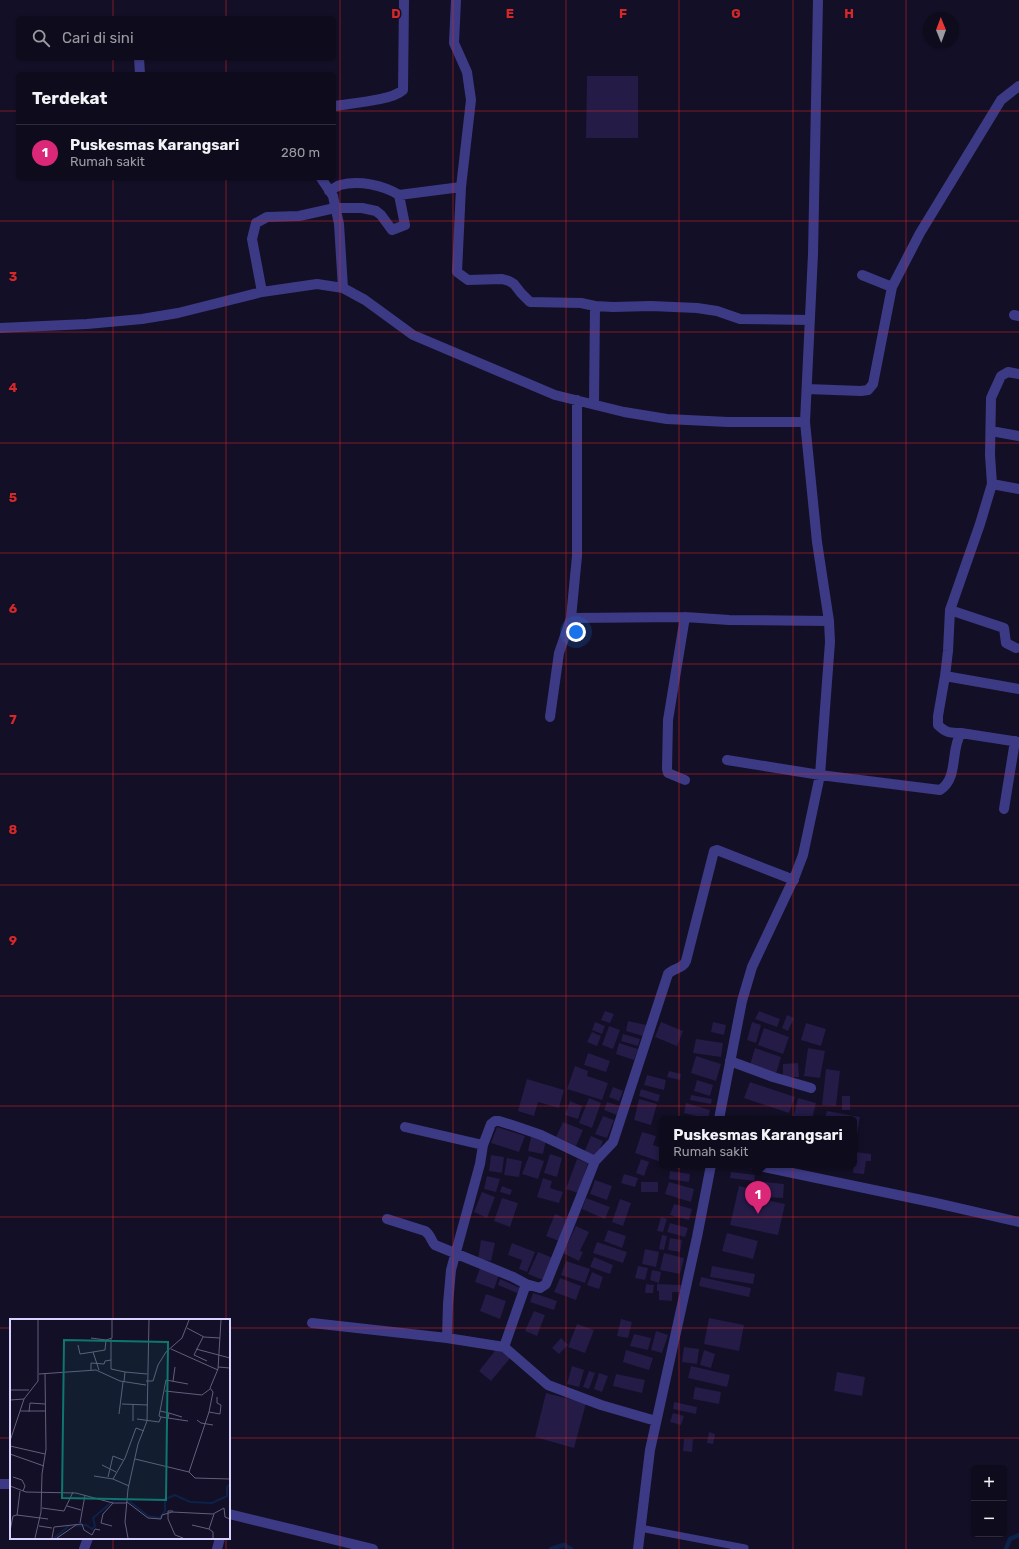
<!DOCTYPE html>
<html lang="id">
<head>
<meta charset="utf-8">
<style>
	body { margin:0; font-family:Rubik,sans-serif; background:#1c1929; color:#f1f3f6 }
	.controls { position:absolute; right:12px; bottom:12px; display:grid; overflow:hidden; border-radius:6px; box-shadow:0 1px 3px #0004 }
	.controls button { width:36px; height:36px; display:grid; place-items:center; padding:0; border:0; border-bottom:1px solid #2e2b3b; background:#0e0b1c; color:#f1f3f6; font:20px sans-serif }
	.compass { position:absolute; left:923px; top:12px; width:36px; height:36px; border-radius:50%; background:#0e0b1c; box-shadow:0 1px 3px #0004; rotate:359deg }
	.you { position:absolute; left:576px; top:632px; width:14px; height:14px; margin:-10px; border:3px solid #fff; border-radius:50%; background:#1a73e8; box-shadow:0 0 0 6px #1a73e833 }
	.badge { display:grid; place-items:center; width:26px; height:26px; border-radius:50%; background:#db2777; color:#fff; font-size:13px; font-weight:700 }
	.pin { position:absolute; translate:-50% -33px; filter:drop-shadow(0 1px 2px #0008) }
	.pin::after { content:''; position:absolute; top:21px; width:14px; height:12px; background:inherit; clip-path:polygon(0 0,100% 0,50% 100%) }
	.popup { position:absolute; left:659px; top:1116px; width:198px; height:52px; box-sizing:border-box; display:grid; place-content:center; border-radius:6px; background:#0e0b1c; filter:drop-shadow(0 1px 3px #0005); font-size:13px; white-space:nowrap; color:#9b9ba3 }
	.popup b { font-size:15px; color:#f1f3f6 }
	.popup::after { content:''; position:absolute; left:50%; top:100%; margin-left:-8px; border:8px solid transparent; border-top-color:#0e0b1c }
	.list { margin:0; padding:0; list-style:none }
	h2 { display:flex; justify-content:space-between; align-items:center; height:52px; margin:0; padding:0 16px; font-size:17px }
	h2 small { font-size:13px; font-weight:400; color:#9b9ba3 }
	.list li { display:grid; grid-template-columns:26px 1fr auto; gap:12px; align-items:center; box-sizing:border-box; height:56px; padding:0 16px; border-top:1px solid #2e2b3b }
	.list b { display:block; font-size:15px; white-space:nowrap }
	.list p { margin:0; font-size:13px; white-space:nowrap; color:#9b9ba3 }
	.list em { font-size:13px; font-style:normal; color:#9b9ba3 }
	.icon { flex:none; width:22px; height:22px; fill:none; stroke:currentColor; stroke-width:2; stroke-linecap:round; stroke-linejoin:round }
	.map { position:relative; flex:none; width:1019px; height:1549px; overflow:hidden }
	.search { position:absolute; background:#0e0b1c; box-shadow:0 1px 3px #0004; left:16px; top:16px; width:320px; height:44px; display:flex; align-items:center; gap:10px; box-sizing:border-box; padding:0 14px; border-radius:6px; color:#9b9ba3; font-size:15px }
	.panel { position:absolute; background:#0e0b1c; box-shadow:0 1px 3px #0004; left:16px; top:72px; width:320px; height:108px; border-radius:6px }
	.map>svg:first-child { display:block }
</style>
</head>
<body>
<div class="map">
<svg width="1019" height="1549" viewBox="0 0 1019 1549">
	<rect width="100%" height="100%" fill="#130f26"/>
	<g fill="none" stroke-linecap="round" stroke-linejoin="round">
		<path stroke="#0c2248" stroke-width="4.5" d="M 551,1549 L 564,1545 L 571,1549
			M 1006,1549 L 1010,1539 L 1019,1535"/>
	</g>
	<path fill="#241b47" d="M 587,76 L 638,76 L 638,138 L 586,138 Z
		M 605,1011 L 614,1014 L 610,1023 L 601,1020 Z
		M 759,1011 L 780,1019 L 777,1027 L 755,1019 Z
		M 787,1015 L 794,1018 L 788,1031 L 782,1028 Z
		M 628,1021 L 646,1025 L 643,1036 L 626,1031 Z
		M 595,1022 L 605,1026 L 602,1034 L 592,1030 Z
		M 661,1022 L 683,1031 L 677,1046 L 655,1037 Z
		M 713,1022 L 726,1025 L 724,1035 L 711,1032 Z
		M 752,1022 L 761,1025 L 756,1043 L 747,1040 Z
		M 806,1023 L 826,1029 L 821,1046 L 801,1040 Z
		M 609,1026 L 620,1030 L 613,1049 L 602,1045 Z
		M 764,1028 L 789,1037 L 783,1054 L 758,1045 Z
		M 592,1032 L 601,1036 L 597,1046 L 587,1042 Z
		M 623,1034 L 640,1039 L 638,1046 L 621,1041 Z
		M 696,1039 L 723,1043 L 721,1057 L 693,1053 Z
		M 619,1043 L 638,1049 L 634,1060 L 616,1054 Z
		M 755,1048 L 781,1057 L 776,1074 L 750,1065 Z
		M 808,1048 L 825,1051 L 820,1078 L 804,1076 Z
		M 588,1053 L 610,1061 L 606,1072 L 584,1065 Z
		M 696,1056 L 721,1064 L 716,1081 L 691,1073 Z
		M 798,1063 L 799,1077 L 783,1077 L 783,1064 Z
		M 575,1066 L 588,1071 L 587,1076 L 608,1083 L 602,1100 L 567,1089 Z
		M 826,1069 L 840,1071 L 836,1106 L 822,1105 Z
		M 669,1071 L 681,1074 L 680,1080 L 667,1077 Z
		M 647,1075 L 666,1080 L 664,1090 L 644,1085 Z
		M 527,1079 L 564,1090 L 559,1108 L 538,1102 L 534,1116 L 518,1111 Z
		M 697,1080 L 713,1085 L 710,1096 L 694,1091 Z
		M 750,1082 L 795,1097 L 789,1113 L 744,1098 Z
		M 613,1087 L 623,1091 L 619,1101 L 609,1097 Z
		M 641,1089 L 660,1095 L 658,1102 L 639,1096 Z
		M 691,1095 L 712,1099 L 711,1104 L 690,1100 Z
		M 842,1096 L 850,1096 L 850,1110 L 842,1110 Z
		M 589,1098 L 601,1103 L 592,1128 L 579,1123 Z
		M 798,1098 L 816,1103 L 812,1119 L 793,1119 Z
		M 639,1099 L 657,1104 L 651,1125 L 634,1120 Z
		M 570,1101 L 582,1106 L 578,1119 L 565,1115 Z
		M 607,1102 L 620,1106 L 617,1115 L 604,1110 Z
		M 686,1103 L 710,1110 L 708,1119 L 684,1113 Z
		M 827,1111 L 860,1117 L 857,1134 L 854,1134 L 854,1119 L 825,1119 Z
		M 603,1116 L 614,1120 L 607,1138 L 595,1134 Z
		M 563,1122 L 583,1130 L 576,1146 L 556,1137 Z
		M 497,1127 L 525,1136 L 519,1152 L 491,1143 Z
		M 642,1132 L 656,1136 L 653,1145 L 662,1148 L 661,1162 L 635,1153 Z
		M 591,1136 L 603,1141 L 596,1158 L 584,1153 Z
		M 531,1137 L 546,1140 L 543,1154 L 528,1151 Z
		M 855,1152 L 871,1154 L 871,1161 L 866,1161 L 864,1174 L 853,1173 Z
		M 550,1154 L 562,1158 L 557,1177 L 544,1173 Z
		M 491,1155 L 504,1157 L 502,1173 L 489,1171 Z
		M 529,1156 L 544,1161 L 538,1179 L 522,1174 Z
		M 507,1158 L 522,1161 L 519,1177 L 504,1175 Z
		M 577,1159 L 588,1163 L 578,1193 L 566,1189 Z
		M 641,1159 L 649,1162 L 644,1176 L 636,1173 Z
		M 671,1165 L 680,1165 L 680,1169 L 670,1167 Z
		M 670,1171 L 690,1174 L 689,1182 L 669,1179 Z
		M 731,1172 L 755,1175 L 754,1181 L 730,1178 Z
		M 624,1174 L 638,1178 L 635,1187 L 621,1183 Z
		M 487,1176 L 500,1179 L 496,1192 L 484,1189 Z
		M 543,1178 L 552,1181 L 550,1188 L 563,1192 L 559,1203 L 537,1197 Z
		M 595,1180 L 612,1186 L 607,1200 L 590,1194 Z
		M 641,1182 L 658,1182 L 658,1192 L 641,1192 Z
		M 669,1182 L 694,1189 L 691,1202 L 665,1194 Z
		M 764,1182 L 784,1184 L 783,1198 L 763,1197 Z
		M 502,1186 L 512,1190 L 510,1195 L 500,1192 Z
		M 739,1186 L 753,1189 L 752,1197 L 785,1204 L 778,1235 L 730,1225 Z
		M 482,1192 L 495,1197 L 487,1218 L 474,1212 Z
		M 502,1198 L 518,1203 L 510,1227 L 494,1221 Z
		M 586,1198 L 610,1207 L 605,1219 L 582,1209 Z
		M 620,1199 L 631,1203 L 623,1226 L 612,1222 Z
		M 674,1204 L 692,1209 L 689,1220 L 670,1215 Z
		M 555,1214 L 569,1220 L 559,1241 L 546,1236 Z
		M 661,1217 L 667,1219 L 663,1232 L 657,1231 Z
		M 670,1223 L 688,1228 L 685,1237 L 667,1232 Z
		M 576,1226 L 589,1232 L 580,1251 L 583,1252 L 579,1261 L 563,1253 Z
		M 608,1230 L 626,1236 L 622,1248 L 604,1241 Z
		M 727,1233 L 758,1241 L 753,1259 L 722,1251 Z
		M 662,1235 L 667,1236 L 664,1250 L 659,1249 Z
		M 670,1238 L 682,1240 L 680,1252 L 668,1250 Z
		M 481,1240 L 495,1243 L 491,1261 L 478,1259 Z
		M 597,1242 L 627,1252 L 623,1263 L 593,1253 Z
		M 512,1243 L 535,1252 L 527,1272 L 519,1269 L 522,1260 L 508,1255 Z
		M 645,1249 L 659,1252 L 656,1267 L 642,1264 Z
		M 538,1252 L 553,1258 L 543,1280 L 528,1274 Z
		M 664,1253 L 684,1258 L 680,1274 L 660,1270 Z
		M 594,1257 L 613,1265 L 610,1274 L 590,1267 Z
		M 566,1261 L 590,1269 L 585,1283 L 561,1275 Z
		M 638,1266 L 648,1268 L 645,1280 L 635,1278 Z
		M 712,1266 L 755,1274 L 753,1284 L 710,1277 Z
		M 480,1268 L 499,1275 L 494,1289 L 475,1282 Z
		M 652,1270 L 661,1272 L 659,1283 L 650,1280 Z
		M 592,1272 L 603,1277 L 599,1289 L 587,1285 Z
		M 701,1277 L 751,1288 L 749,1297 L 699,1286 Z
		M 560,1278 L 581,1286 L 576,1300 L 554,1292 Z
		M 500,1279 L 520,1288 L 517,1293 L 498,1285 Z
		M 646,1284 L 654,1285 L 653,1293 L 645,1293 Z
		M 657,1284 L 681,1285 L 681,1292 L 672,1292 L 672,1301 L 659,1300 L 659,1291 L 657,1291 Z
		M 533,1293 L 557,1301 L 554,1310 L 530,1302 Z
		M 486,1294 L 506,1301 L 500,1319 L 480,1311 Z
		M 534,1311 L 545,1315 L 537,1336 L 525,1331 Z
		M 709,1318 L 744,1325 L 739,1351 L 704,1344 Z
		M 621,1319 L 632,1322 L 628,1338 L 617,1336 Z
		M 577,1324 L 594,1330 L 585,1353 L 568,1347 Z
		M 656,1331 L 668,1335 L 662,1353 L 651,1350 Z
		M 634,1334 L 651,1338 L 648,1350 L 630,1346 Z
		M 561,1338 L 568,1345 L 559,1354 L 552,1348 Z
		M 498,1347 L 511,1357 L 491,1381 L 479,1371 Z
		M 684,1347 L 699,1349 L 697,1364 L 682,1362 Z
		M 626,1350 L 653,1358 L 649,1370 L 623,1362 Z
		M 704,1350 L 715,1354 L 711,1368 L 700,1365 Z
		M 572,1366 L 584,1370 L 579,1387 L 567,1384 Z
		M 691,1366 L 730,1375 L 727,1387 L 688,1378 Z
		M 589,1371 L 595,1373 L 589,1389 L 583,1387 Z
		M 837,1372 L 865,1377 L 862,1396 L 834,1391 Z
		M 599,1373 L 608,1376 L 602,1392 L 594,1389 Z
		M 616,1374 L 645,1380 L 642,1393 L 613,1386 Z
		M 695,1387 L 721,1392 L 719,1404 L 693,1399 Z
		M 546,1393 L 586,1403 L 574,1448 L 535,1437 Z
		M 674,1402 L 697,1407 L 696,1414 L 673,1409 Z
		M 673,1413 L 684,1416 L 681,1425 L 670,1422 Z
		M 709,1432 L 715,1434 L 713,1444 L 707,1443 Z
		M 684,1439 L 693,1439 L 692,1452 L 683,1451 Z"/>
	<g fill="none" stroke-linecap="round" stroke-linejoin="round">
		<path stroke="#3d3a85" stroke-width="7" d="M 640,1528 L 745,1548"/>
		<path stroke="#3d3a85" stroke-width="10" d="M 456,0 L 454,43 L 467,72 L 471,100 L 461,187 L 457,272 L 468,280 L 502,279 L 509,281 L 514,284 L 521,293 L 530,302 L 581,303 L 595,306 L 594,404
			M 139,58 L 140,74
			M 334,106 C 351,103 391,101 403,90 L 404,0
			M 321,178 L 333,196 L 339,224 L 343,288
			M 329,191 C 333,189 337,186 340,185 C 359,180 383,185 399,195
			M 862,275 L 892,287
			M 262,292 L 252,239 L 256,223 L 267,217 L 299,216 L 335,208 L 362,208 L 376,211 L 381,215 L 392,230 L 405,225 L 399,195 L 461,187
			M 595,306 L 613,307 L 651,306 L 697,308 L 717,311 L 740,319 L 810,320
			M 1014,315 L 1019,316
			M 0,328 L 87,324 L 142,319 L 178,313 L 262,292 L 317,284 L 343,288 L 365,300 L 413,335 L 555,395 L 624,412 L 667,419 L 728,422 L 805,422
			M 807,389 L 861,391 L 868,390 L 873,384 L 892,287 L 920,233 L 1001,100 L 1019,86
			M 991,431 L 1019,436
			M 992,484 L 1019,489
			M 950,610 L 1004,628 L 1006,643 L 1016,648
			M 685,617 L 668,720 L 667,769 L 668,773 L 685,780
			M 571,618 L 685,617 L 729,620 L 829,621
			M 945,676 L 948,651 L 950,610 L 980,524 L 992,484 L 990,455 L 991,398 L 1001,376 L 1008,372 L 1019,374
			M 550,717 L 559,653 L 571,618 L 577,556 L 577,400
			M 961,733 C 950,733 946,733 938,725 L 938,716 L 945,676 L 1019,689
			M 727,760 L 820,775 L 940,790 C 959,778 950,750 961,733 L 1019,742
			M 1004,809 L 1015,741
			M 730,1061 L 773,1077 L 811,1088
			M 719,1119 L 742,1001 L 752,967 L 795,876 L 803,855 L 820,775 L 830,642 L 829,621 L 817,542 L 805,422 L 813,254 L 818,0
			M 405,1127 L 483,1145
			M 754,1165 L 936,1203 L 1019,1222
			M 387,1219 L 425,1231 C 431,1235 431,1241 435,1245 L 513,1277 L 526,1284
			M 312,1323 L 447,1338 L 504,1347 L 548,1385 L 601,1405 L 656,1421
			M 447,1338 L 448,1304 L 451,1270 L 480,1164 L 483,1145 L 491,1124 L 495,1121 L 499,1121 L 515,1126 L 541,1135 L 595,1161
			M 504,1347 L 526,1284 L 540,1288 L 546,1284 L 595,1161 L 613,1142 L 668,974 C 673,968 683,969 686,961 L 714,851 L 717,850 L 794,880
			M 0,1484 L 11,1484
			M 229,1514 L 373,1549
			M 84,1549 L 88,1538
			M 217,1549 L 220,1538
			M 638,1549 L 650,1450 L 697,1237 L 711,1165"/>
	</g>
	<path fill="none" stroke="#d62828" stroke-width="1" stroke-opacity="0.55" d="M 113,0 L 113,18M 226,0 L 226,18M 340,0 L 340,1549M 453,0 L 453,1549M 566,0 L 566,1549M 679,0 L 679,1549M 793,0 L 793,1549M 906,0 L 906,1549M 113,58 L 113,74M 226,58 L 226,74M 0,111 L 18,111M 334,111 L 1019,111M 113,178 L 113,1320M 226,178 L 226,1320M 0,221 L 1019,221M 0,332 L 1019,332M 0,443 L 1019,443M 0,553 L 1019,553M 0,664 L 1019,664M 0,774 L 1019,774M 0,885 L 1019,885M 0,996 L 1019,996M 0,1106 L 1019,1106M 0,1217 L 1019,1217M 0,1328 L 11,1328M 229,1328 L 1019,1328M 0,1438 L 11,1438M 229,1438 L 1019,1438M 113,1538 L 113,1549M 226,1538 L 226,1549"/>
	<g transform="translate(10 1319)">
		<rect width="220" height="220" fill="#130f26"/>
		<path fill="none" stroke="#0c2248" stroke-width="2" d="M 119,182 L 138,197 L 150,199 L 155,192 L 155,180 L 165,176 L 180,183 L 202,184 L 217,177 L 217,168 L 220,165M 66,207 L 76,206 L 82,210 L 85,207 L 83,199 L 104,181 L 116,181M 44,219 L 59,207"/>
		<path fill="none" stroke="#625e7d" stroke-width="1" d="M 177,9 L 194,18 L 210,19M 193,18 L 184,36 L 197,42M 81,19 L 96,21M 101,20 L 101,50 L 115,53 L 114,63M 68,26 L 70,35 L 83,33M 161,30 L 208,51M 186,30 L 220,39M 208,48 L 220,49M 81,51 L 81,44 L 94,45 L 95,42 L 101,41M 89,51 L 83,33 L 95,31 L 96,21 L 102,19 L 102,1M 115,53 L 137,55M 29,55 L 86,51 L 110,62 L 136,66M 136,62 L 143,62 L 148,46 L 156,33 L 172,19 L 179,1M 163,62 L 165,48M 0,71 L 19,71M 155,72 L 192,76 L 200,70M 0,81 L 14,80M 112,85 L 138,86M 10,92 L 35,92M 150,92 L 156,61 L 178,65M 19,93 L 20,84 L 35,85M 199,93 L 210,95 L 211,86 L 207,84 L 207,78M 109,95 L 113,63M 151,98 L 149,97 L 150,92 L 159,94M 158,99 L 159,94 L 172,98M 127,100 L 149,103 L 151,98 L 178,102M 187,101 L 191,104 L 203,106M 123,102 L 123,85M 0,122 L 14,80 L 28,62 L 28,1M 0,127 L 35,135M 0,135 L 34,147M 125,140 L 179,153 L 185,159 L 220,160M 92,146 L 106,153M 179,153 L 199,93 L 203,73 L 200,69 L 208,50 L 211,1M 84,157 L 103,160 L 119,167M 3,158 L 12,161 L 15,167 L 13,172M 98,158 L 103,137 L 113,141M 103,160 L 115,139 L 126,109 L 134,112M 0,167 L 16,173 L 66,174 L 103,184 L 117,184M 10,172 L 7,196 L 38,200M 117,183 L 138,199 L 151,200 L 152,196 L 162,193 L 203,195 L 214,189 L 215,198 L 220,200M 57,187 L 71,191M 32,189 L 54,192 L 63,173M 163,192 L 158,192 L 158,200 L 165,216 L 173,219M 70,204 L 75,176M 182,206 L 199,210M 29,207 L 42,209M 102,207 L 91,204 L 93,195 L 103,184M 0,212 L 3,197 L 7,196M 25,219 L 31,193 L 32,155 L 36,130 L 35,55M 42,219 L 44,208 L 72,205 L 74,211 L 82,216 L 85,210 L 90,211M 47,219 L 66,206M 118,219 L 115,203 L 118,170 L 128,125 L 137,102 L 139,1M 203,219 L 203,213 L 199,210 L 204,195"/>
		<path fill="#0f766e" fill-opacity="0.15" stroke="#0f766e" stroke-width="2" d="M 54,21 L 158,23 L 156,181 L 52,179 Z"/>
		<rect width="220" height="220" fill="none" stroke="#d9d4ff" stroke-width="2"/>
	</g>
	<g font-size="13" text-anchor="middle" font-weight="bold" fill="#d62828" stroke="#130f26" stroke-width="3" stroke-linejoin="round" paint-order="stroke">
		<text x="396" y="18">D</text>
		<text x="510" y="18">E</text>
		<text x="623" y="18">F</text>
		<text x="736" y="18">G</text>
		<text x="849" y="18">H</text>
		<text x="13" y="281">3</text>
		<text x="13" y="392">4</text>
		<text x="13" y="502">5</text>
		<text x="13" y="613">6</text>
		<text x="13" y="724">7</text>
		<text x="13" y="834">8</text>
		<text x="13" y="945">9</text>
	</g>
</svg>
<div class="controls">
<button>+</button>
<button>−</button>
</div>
<svg class="compass" viewBox="-18 -18 36 36"><path d="M0-13l5 13h-10z" fill="#e53935"/><path d="M0 13l5-13h-10z" fill="#9b9ba3"/></svg>
<div class="you"></div>
<div class="pin badge" style="left:758px;top:1214px">1</div>
<div class="popup"><b>Puskesmas Karangsari</b>Rumah sakit</div>
<div class="search"><svg class="icon" aria-label="search" viewBox="0 0 24 24"><circle cx="10" cy="10" r="6"/><path d="M15 15l6 6"/></svg>Cari di sini</div>
<section class="panel">
<h2>Terdekat<small></small></h2>
<ul class="list">
<li><span class="badge">1</span><div><b>Puskesmas Karangsari</b><p>Rumah sakit</p></div><em>280 m</em></li>
</ul>
</section>
</div>
</body>
</html>
